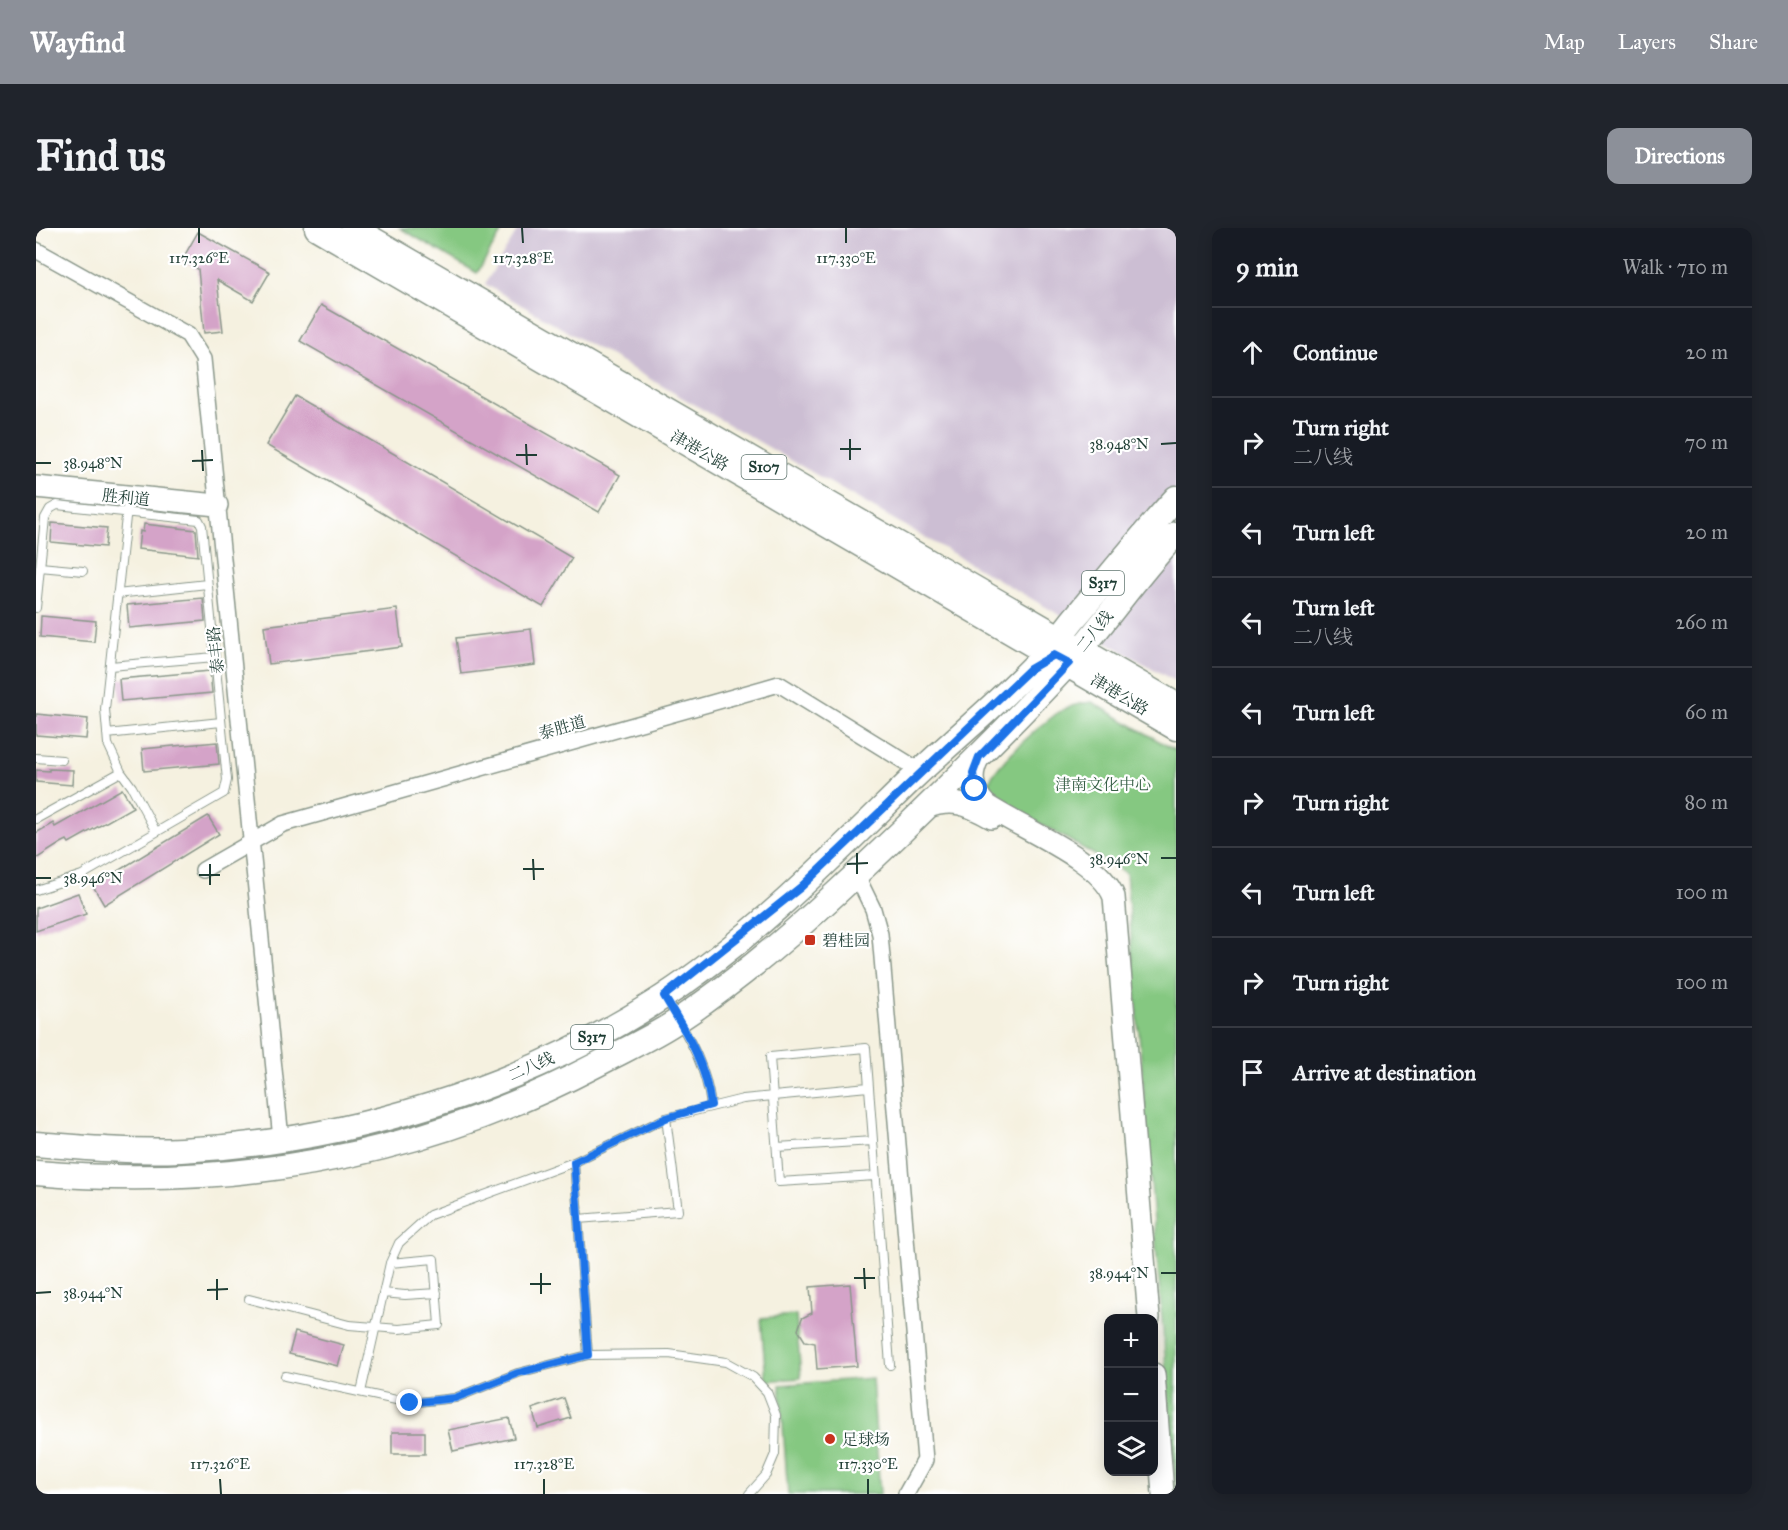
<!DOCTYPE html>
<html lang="en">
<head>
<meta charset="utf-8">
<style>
	body { margin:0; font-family:"IM FELL Great Primer","Noto Serif SC",serif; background:#20242c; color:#f1f3f6 }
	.controls { position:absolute; right:18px; bottom:18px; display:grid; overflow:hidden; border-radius:12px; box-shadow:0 3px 15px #0003 }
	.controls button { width:54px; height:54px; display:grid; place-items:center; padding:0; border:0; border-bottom:2px solid #363941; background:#171b24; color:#f1f3f6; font:30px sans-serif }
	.stop { position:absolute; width:18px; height:18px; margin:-14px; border:4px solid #1a73e8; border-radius:50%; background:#fff }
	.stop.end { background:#1a73e8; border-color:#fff; box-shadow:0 2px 6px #0008 }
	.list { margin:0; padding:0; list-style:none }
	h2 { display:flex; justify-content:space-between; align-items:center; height:78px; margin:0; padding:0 24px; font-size:26px }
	h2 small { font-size:20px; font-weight:400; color:#9ea1a6 }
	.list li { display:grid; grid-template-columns:39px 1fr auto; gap:18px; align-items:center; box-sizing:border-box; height:90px; padding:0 24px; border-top:2px solid #363941 }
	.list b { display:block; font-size:22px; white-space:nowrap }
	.list p { margin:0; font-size:20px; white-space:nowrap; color:#9ea1a6 }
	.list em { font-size:20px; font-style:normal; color:#9ea1a6 }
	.icon { flex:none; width:33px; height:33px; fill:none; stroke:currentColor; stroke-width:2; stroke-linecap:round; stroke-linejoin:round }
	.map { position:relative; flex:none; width:1140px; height:1266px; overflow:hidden; border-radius:12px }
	header { display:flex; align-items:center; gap:36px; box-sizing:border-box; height:84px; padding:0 30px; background:#8c9099; color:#fff }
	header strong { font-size:28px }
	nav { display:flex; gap:33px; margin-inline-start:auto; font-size:21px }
	.intro { display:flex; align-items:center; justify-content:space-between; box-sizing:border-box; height:144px; padding:0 36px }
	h1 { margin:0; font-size:42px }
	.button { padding:15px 27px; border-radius:12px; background:#8c9099; color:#fff; font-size:21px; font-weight:700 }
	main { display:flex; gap:36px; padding:0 36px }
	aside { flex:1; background:#171b24; border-radius:12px; box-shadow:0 3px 15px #0003 }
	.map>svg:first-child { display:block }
</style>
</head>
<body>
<header>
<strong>Wayfind</strong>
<nav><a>Map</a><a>Layers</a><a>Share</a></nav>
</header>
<div class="intro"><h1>Find us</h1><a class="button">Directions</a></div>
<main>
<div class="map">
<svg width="1140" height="1266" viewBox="0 0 1140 1266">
	<rect width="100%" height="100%" fill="#fff"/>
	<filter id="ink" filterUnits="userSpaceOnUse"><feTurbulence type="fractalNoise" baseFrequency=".0167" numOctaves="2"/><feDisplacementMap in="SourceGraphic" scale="12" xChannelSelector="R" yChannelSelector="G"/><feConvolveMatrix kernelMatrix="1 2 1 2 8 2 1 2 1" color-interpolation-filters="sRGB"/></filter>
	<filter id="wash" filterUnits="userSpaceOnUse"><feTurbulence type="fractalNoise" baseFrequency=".008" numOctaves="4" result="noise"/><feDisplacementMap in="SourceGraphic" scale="24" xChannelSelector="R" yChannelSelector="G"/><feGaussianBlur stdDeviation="1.35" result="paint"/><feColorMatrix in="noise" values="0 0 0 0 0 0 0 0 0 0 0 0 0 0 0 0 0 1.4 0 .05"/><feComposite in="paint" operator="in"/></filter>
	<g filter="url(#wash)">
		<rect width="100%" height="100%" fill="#f5f1e0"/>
		<path fill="#ccbed3" d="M 483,0 L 1140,0 L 1140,454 L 449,56 Z"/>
		<path fill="#85c881" stroke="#52825a" stroke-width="1.5" d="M 364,0 L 468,0 L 441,45 Z
			M 1056,474 L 1140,523 L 1140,1266 L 1090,645 L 960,570 L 953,554 C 964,532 1000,501 1020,486 C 1030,479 1044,475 1056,474 Z
			M 760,1087 L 765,1150 L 730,1153 L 725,1090 Z
			M 836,1150 L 844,1266 L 752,1266 L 744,1157 Z"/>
		<g id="blocks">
			<path fill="#d4a3c8" d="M 162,4 L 234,44 L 217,73 L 181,52 L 187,103 L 168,105 L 162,41 L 146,32 Z
				M 285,77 L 584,247 L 563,284 L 264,113 Z
				M 259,168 L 536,330 L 507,379 L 230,217 Z
				M 16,295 L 71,300 L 69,319 L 15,314 Z
				M 108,296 L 160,302 L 162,328 L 102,321 L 104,303 L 107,304 Z
				M 167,370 L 169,393 L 93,400 L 91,377 Z
				M 361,381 L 366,419 L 233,436 L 228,398 Z
				M 5,388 L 60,393 L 58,414 L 4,409 Z
				M 495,401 L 499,437 L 425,446 L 420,410 Z
				M 174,443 L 176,465 L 85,473 L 83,451 Z
				M 0,486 L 52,491 L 50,511 L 0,507 Z
				M 181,514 L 183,536 L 108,543 L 106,521 Z
				M 13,541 L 37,542 L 36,557 L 0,554 L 0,542 L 13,543 Z
				M 86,561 L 97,579 L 33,615 L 31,612 L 25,615 L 0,631 L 0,605 L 17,595 L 19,599 Z
				M 172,588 L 183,606 L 68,677 L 57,658 Z
				M 42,665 L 50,686 L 0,703 L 0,680 Z
				M 814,1056 L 821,1138 L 781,1141 L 779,1115 L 769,1113 L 762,1102 L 766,1090 L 776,1085 L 774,1059 Z
				M 259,1104 L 308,1117 L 302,1138 L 253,1126 Z
				M 528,1170 L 535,1190 L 502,1200 L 496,1181 Z
				M 473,1190 L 478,1210 L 417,1223 L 412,1202 Z
				M 356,1204 L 389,1204 L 389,1226 L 356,1226 Z"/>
		</g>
	</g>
	<g filter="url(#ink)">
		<use href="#blocks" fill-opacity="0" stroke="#8a978a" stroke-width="1.5"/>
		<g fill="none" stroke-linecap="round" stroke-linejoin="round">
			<defs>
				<path id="lane" d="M 91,280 L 69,481 L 72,516 L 85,544 L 96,559 L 120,604
					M 4,339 L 47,343
					M 81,366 L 171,356
					M 0,380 L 9,290 L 14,281 L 21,277 L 163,292 L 166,298 L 191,552 L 188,565 L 46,647 L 0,662
					M 74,438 L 179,429
					M 71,506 L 185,494
					M 0,530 L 26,532
					M 0,591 L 85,544
					M 631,772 C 652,809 669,834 675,877
					M 741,919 L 837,913
					M 538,934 L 552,1127
					M 839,948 L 743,954 L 734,829 L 830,820 L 854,1137
					M 542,991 L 642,983 L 630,890
					M 347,1065 L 369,1067 L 401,1065
					M 213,1071 L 313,1097 L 363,1101 L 403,1097 L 398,1031 L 354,1035
					M 249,1148 L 374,1175 L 419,1170 L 482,1145 L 552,1127 L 633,1126 L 690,1134 L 717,1149 L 731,1164 L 740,1187 L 739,1226 L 730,1247 L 713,1266
					M 325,1164 L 354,1035 L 363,1015 L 394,987 L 538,934 L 630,890 L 707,871 L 832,859"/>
				<path id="street" d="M 0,22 L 152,107 L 167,131 L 245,911
					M 167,642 L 247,596 L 743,456 L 884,543
					M 820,646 L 837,681 L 844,706 L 889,1232 L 870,1266"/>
				<path id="secondary" d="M 0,259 L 181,277
					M 943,529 C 933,547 936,562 950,577 C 985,601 1064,631 1078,669 L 1113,1090
					M 889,580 C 917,570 931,576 956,590
					M 1118,1146 L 1127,1266"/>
				<path id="primary" d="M 281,0 L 1140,500
					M 317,0 L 1140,477
					M 0,916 C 48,920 96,924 145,922 C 312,914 486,861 627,769 C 719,709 797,628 876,551 C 921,508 970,469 1012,423 C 1023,412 1031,398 1042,386 C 1074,347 1106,307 1140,270
					M 0,945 C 196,962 385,929 560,837 C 588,822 618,809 644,791 C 725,737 795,671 865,604 C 921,550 977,495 1030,438 C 1069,396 1100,347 1140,306"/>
			</defs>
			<use href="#lane" stroke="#8a978a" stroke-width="10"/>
			<use href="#street" stroke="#8a978a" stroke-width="18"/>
			<use href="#secondary" stroke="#8a978a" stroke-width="24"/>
			<use href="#primary" stroke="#8a978a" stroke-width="27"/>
			<use href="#lane" stroke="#fff" stroke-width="8"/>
			<use href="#street" stroke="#fff" stroke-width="15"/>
			<use href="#secondary" stroke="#fff" stroke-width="21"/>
			<use href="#primary" stroke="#fff" stroke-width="24"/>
		</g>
	</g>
	<g fill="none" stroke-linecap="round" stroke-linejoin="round" filter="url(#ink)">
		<path stroke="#1a73e8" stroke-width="8" d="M 374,1175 L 419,1170 L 482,1145 L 552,1127 L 538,934 L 630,890 L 675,877 C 669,833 651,806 628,768 L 765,659 L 994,441 L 1018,427 L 1033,435 L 943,529 L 937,545 L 939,561"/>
	</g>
	<path fill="none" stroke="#1f3d34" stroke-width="2" d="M 163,0 L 163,15M 486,0 L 487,15M 810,0 L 810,15M 814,211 L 814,232M 490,216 L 491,237M 1125,216 L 1140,215M 804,221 L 825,221M 166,222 L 167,243M 480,227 L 501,227M 156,233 L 177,232M 0,235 L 15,235M 821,625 L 821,646M 1125,630 L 1140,630M 497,631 L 498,652M 174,636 L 174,657M 811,636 L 832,635M 487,641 L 508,641M 163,647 L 184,647M 0,650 L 15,650M 828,1040 L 829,1061M 505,1045 L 505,1066M 1125,1045 L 1140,1045M 818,1050 L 839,1050M 181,1051 L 181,1072M 494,1056 L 515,1056M 171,1062 L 192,1061M 0,1065 L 15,1064M 184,1251 L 185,1266M 508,1251 L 508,1266M 832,1251 L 832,1266"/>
	<g fill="#c8321e" stroke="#fff" stroke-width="2">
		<rect x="768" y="706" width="12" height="12" rx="3"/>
		<circle cx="794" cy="1211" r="6"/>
	</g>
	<g text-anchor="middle" stroke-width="4.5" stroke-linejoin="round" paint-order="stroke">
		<g fill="#fff" stroke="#627771" stroke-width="1.5">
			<rect x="705.5" y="227" width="45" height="24" rx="4.5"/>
			<rect x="1046" y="343" width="42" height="24" rx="4.5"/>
			<rect x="535" y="797" width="42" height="24" rx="4.5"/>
		</g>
		<g font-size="15" font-weight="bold" fill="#1f3d34">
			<text x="728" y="244">S107</text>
			<text x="1067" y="360">S317</text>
			<text x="556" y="814">S317</text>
		</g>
		<g font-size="16" fill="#1f3d34" stroke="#fff">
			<text transform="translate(664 222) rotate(30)" y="6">津港公路</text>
			<text transform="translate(90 269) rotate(6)" y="6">胜利道</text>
			<text transform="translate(1058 403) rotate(-52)" y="6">二八线</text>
			<text transform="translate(179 422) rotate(-96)" y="6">泰丰路</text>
			<text transform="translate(1084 466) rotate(31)" y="6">津港公路</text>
			<text transform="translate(526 499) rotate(-16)" y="6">泰胜道</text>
			<text transform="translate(495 838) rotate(-24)" y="6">二八线</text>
		</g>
		<g font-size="16" fill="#386047" stroke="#fff">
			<text x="1067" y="562">津南文化中心</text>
		</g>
		<g font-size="16" fill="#1f3d34" stroke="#fff" text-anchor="start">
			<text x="786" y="718">碧桂园</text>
			<text x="806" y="1217">足球场</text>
		</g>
	</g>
	<g font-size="15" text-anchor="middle" fill="#1f3d34" stroke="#fff" stroke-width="4.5" stroke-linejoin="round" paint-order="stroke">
		<text x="163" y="35">117.326°E</text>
		<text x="487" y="35">117.328°E</text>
		<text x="810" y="35">117.330°E</text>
		<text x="1083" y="221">38.948°N</text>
		<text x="57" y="240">38.948°N</text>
		<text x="1083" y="636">38.946°N</text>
		<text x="57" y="655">38.946°N</text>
		<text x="1083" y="1050">38.944°N</text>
		<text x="57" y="1070">38.944°N</text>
		<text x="184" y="1241">117.326°E</text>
		<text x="508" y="1241">117.328°E</text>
		<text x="832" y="1241">117.330°E</text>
	</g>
</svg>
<div class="controls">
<button>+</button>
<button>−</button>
<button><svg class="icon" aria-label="layers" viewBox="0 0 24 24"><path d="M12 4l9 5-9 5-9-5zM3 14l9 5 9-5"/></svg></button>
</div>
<div class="stop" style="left:939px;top:561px"></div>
<div class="stop end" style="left:374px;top:1175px"></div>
</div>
<aside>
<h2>9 min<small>Walk · 710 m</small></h2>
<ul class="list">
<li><svg class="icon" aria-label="ahead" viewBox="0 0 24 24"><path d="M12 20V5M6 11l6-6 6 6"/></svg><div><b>Continue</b></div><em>20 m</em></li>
<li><svg class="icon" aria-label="right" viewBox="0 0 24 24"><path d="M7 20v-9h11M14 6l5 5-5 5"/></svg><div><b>Turn right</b><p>二八线</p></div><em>70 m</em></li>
<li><svg class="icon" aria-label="left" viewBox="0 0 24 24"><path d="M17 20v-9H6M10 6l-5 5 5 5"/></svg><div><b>Turn left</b></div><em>20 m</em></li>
<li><svg class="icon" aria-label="left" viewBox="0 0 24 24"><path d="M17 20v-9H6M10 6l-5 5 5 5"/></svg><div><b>Turn left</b><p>二八线</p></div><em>260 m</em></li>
<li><svg class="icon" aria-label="left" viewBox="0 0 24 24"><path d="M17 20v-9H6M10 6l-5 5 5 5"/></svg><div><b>Turn left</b></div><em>60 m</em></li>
<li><svg class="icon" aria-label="right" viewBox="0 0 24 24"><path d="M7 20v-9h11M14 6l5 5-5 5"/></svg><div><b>Turn right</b></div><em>80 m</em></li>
<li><svg class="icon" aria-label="left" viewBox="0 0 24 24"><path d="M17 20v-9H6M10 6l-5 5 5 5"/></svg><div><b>Turn left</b></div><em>100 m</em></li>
<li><svg class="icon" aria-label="right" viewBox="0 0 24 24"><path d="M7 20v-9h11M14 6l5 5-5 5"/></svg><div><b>Turn right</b></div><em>100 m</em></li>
<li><svg class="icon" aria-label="arrive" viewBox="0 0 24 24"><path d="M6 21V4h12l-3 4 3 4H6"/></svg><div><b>Arrive at destination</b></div></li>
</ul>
</aside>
</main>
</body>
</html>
